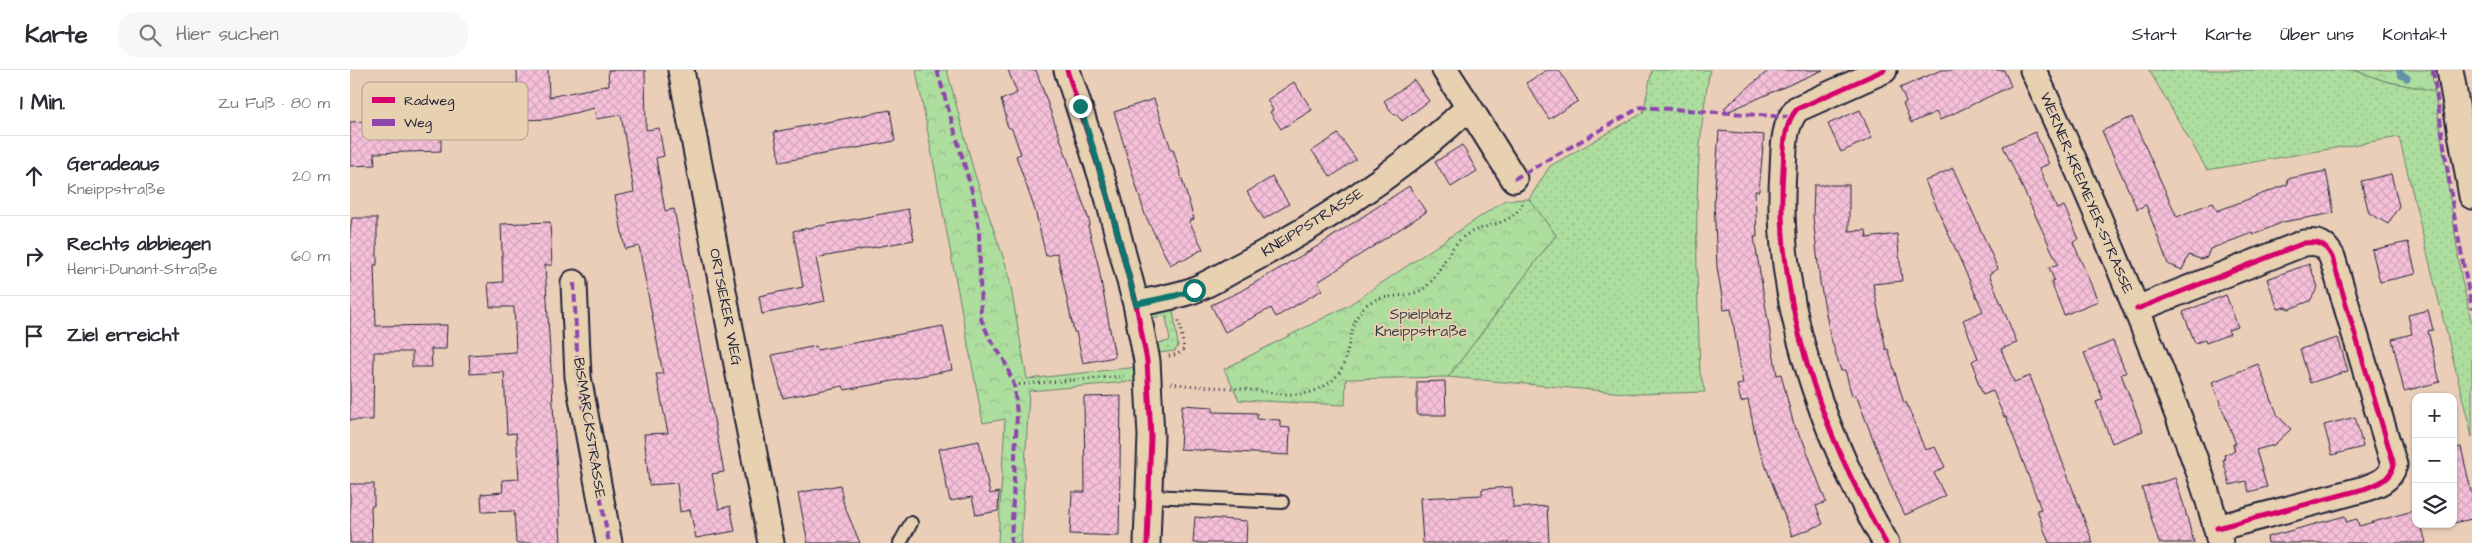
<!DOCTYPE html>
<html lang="de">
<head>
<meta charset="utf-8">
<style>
	body { margin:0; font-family:"Architects Daughter",sans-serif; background:#f7f7f7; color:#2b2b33 }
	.controls { position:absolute; right:15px; bottom:15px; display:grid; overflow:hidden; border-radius:10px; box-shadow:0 1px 4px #0004 }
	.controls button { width:45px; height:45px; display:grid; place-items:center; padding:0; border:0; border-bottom:1px solid #e1e1e2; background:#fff; color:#2b2b33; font:25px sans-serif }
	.stop { position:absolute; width:15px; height:15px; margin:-11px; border:4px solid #0f766e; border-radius:50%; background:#fff }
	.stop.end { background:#0f766e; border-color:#fff; box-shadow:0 1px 5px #0008 }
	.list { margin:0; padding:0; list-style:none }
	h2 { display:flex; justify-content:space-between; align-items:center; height:65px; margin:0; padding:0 20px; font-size:21px }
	h2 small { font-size:16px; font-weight:400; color:#7c7c81 }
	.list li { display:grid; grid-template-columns:32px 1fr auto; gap:15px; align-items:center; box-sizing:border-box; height:80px; padding:0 20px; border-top:1px solid #e1e1e2 }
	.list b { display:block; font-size:19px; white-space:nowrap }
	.list p { margin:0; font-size:16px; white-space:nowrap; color:#7c7c81 }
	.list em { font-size:16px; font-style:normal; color:#7c7c81 }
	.icon { flex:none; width:28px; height:28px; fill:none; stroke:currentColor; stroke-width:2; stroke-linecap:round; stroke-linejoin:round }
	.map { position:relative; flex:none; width:2122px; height:473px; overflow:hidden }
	header { display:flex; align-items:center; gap:30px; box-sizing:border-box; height:70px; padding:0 25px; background:#fff; border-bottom:1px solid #e1e1e2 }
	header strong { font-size:24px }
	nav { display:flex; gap:28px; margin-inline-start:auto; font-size:18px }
	.search { width:350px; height:45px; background:#f7f7f7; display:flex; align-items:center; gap:12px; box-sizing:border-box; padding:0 18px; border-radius:20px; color:#7c7c81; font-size:19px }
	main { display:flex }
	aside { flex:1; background:#fff }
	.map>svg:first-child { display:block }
</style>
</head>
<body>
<header>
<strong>Karte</strong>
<div class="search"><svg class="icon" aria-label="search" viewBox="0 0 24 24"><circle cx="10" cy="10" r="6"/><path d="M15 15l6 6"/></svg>Hier suchen</div>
<nav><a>Start</a><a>Karte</a><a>Über uns</a><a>Kontakt</a></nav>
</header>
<main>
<aside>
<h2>1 Min.<small>Zu Fuß · 80 m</small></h2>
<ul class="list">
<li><svg class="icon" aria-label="ahead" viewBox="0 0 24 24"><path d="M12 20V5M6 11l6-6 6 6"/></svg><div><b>Geradeaus</b><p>Kneippstraße</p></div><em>20 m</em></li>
<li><svg class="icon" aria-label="right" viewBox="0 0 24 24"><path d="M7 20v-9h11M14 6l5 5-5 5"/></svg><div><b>Rechts abbiegen</b><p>Henri-Dunant-Straße</p></div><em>60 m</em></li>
<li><svg class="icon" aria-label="arrive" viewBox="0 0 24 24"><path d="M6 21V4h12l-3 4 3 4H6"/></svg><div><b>Ziel erreicht</b></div></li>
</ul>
</aside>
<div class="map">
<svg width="2122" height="473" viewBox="0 0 2122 473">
	<defs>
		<pattern id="grass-dots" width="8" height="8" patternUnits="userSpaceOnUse" patternTransform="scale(1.25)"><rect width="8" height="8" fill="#adde9e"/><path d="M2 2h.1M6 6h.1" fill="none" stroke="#95be89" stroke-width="1.8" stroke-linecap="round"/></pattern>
		<pattern id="forest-crowns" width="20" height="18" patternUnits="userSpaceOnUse" patternTransform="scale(1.25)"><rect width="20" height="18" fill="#adde9e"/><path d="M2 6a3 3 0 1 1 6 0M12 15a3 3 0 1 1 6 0" fill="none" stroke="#95be89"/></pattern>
		<pattern id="building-cross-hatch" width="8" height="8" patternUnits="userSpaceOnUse" patternTransform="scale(1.25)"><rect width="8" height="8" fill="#f6c0d9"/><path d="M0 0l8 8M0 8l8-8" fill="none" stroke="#d3a5bb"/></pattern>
	</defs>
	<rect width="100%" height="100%" fill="#eaceb8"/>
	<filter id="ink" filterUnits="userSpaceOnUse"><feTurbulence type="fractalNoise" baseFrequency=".02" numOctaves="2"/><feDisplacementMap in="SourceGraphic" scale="10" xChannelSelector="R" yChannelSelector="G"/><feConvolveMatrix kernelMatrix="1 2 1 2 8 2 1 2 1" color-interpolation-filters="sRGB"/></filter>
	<g filter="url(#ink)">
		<path fill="url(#grass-dots)" stroke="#68806c" d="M 1302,0 L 1360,0 C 1341,100 1347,201 1350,303 L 1355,322 L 1287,324 L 1098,307 L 1206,165 L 1179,129 L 1200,96 L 1293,43 Z
			M 1799,0 L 2004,0 L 2035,11 L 2085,21 L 2111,206 L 2122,254 L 2122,367 L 2049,67 L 1857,100 Z
			M 819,236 L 823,239 L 828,276 L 825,281 L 808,283 L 803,274 L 820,271 L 816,246 L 799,248 L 800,242 Z"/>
		<path fill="url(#forest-crowns)" stroke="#68806c" d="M 566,0 L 597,0 L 624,102 L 658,201 L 677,309 L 788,297 L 788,311 L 679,321 L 671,473 L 648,473 L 655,349 L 633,353 Z
			M 2004,0 L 2081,0 L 2085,21 L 2035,11 Z
			M 1179,129 L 1206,165 L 1098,307 L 996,309 L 995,335 L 889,330 L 874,299 L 999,235 L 1155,130 Z"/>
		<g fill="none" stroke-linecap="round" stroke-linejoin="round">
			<path stroke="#6592a9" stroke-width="7" d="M 2049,0 L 2051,5 L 2057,8"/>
		</g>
		<path fill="url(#building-cross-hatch)" stroke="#22223b" d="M 167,0 L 198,0 L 199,27 L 259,15 L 258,0 L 295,0 L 296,60 L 309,58 L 314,86 L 306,88 L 315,141 L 324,139 L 374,402 L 362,404 L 369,439 L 380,436 L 385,461 L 346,468 L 340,440 L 330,442 L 327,413 L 299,415 L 294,364 L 318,363 L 306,304 L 313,304 L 289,176 L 275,179 L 265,126 L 284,122 L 271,45 L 246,49 L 244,38 L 200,49 L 168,50 Z
			M 658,0 L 686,0 L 740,153 L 738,156 L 748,194 L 765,287 L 733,293 L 726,262 L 724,262 L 707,183 L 696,186 L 685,140 L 666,86 L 671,84 L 662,59 L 658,57 L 655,49 L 656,46 L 651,30 L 667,23 Z
			M 1197,0 L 1209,0 L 1228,31 L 1199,49 L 1176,13 Z
			M 1419,0 L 1473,0 L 1377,42 L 1374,38 Z
			M 1591,0 L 1654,0 L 1661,16 L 1590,50 L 1586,42 L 1561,53 L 1553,34 L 1556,32 L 1550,18 Z
			M 1064,10 L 1079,31 L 1052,51 L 1047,45 L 1043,44 L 1034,31 Z
			M 944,12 L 962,40 L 931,59 L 920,42 L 923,40 L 917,30 Z
			M 804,29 L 821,79 L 823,79 L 844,149 L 839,151 L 853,179 L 834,190 L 831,189 L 820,195 L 795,145 L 764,42 Z
			M 540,40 L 545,71 L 430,92 L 424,62 Z
			M 1510,40 L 1522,68 L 1491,82 L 1478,54 Z
			M 95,46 L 96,64 L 91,64 L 91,81 L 24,83 L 25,95 L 0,96 L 0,52 Z
			M 1782,47 L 1827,147 L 1863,132 L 1867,141 L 1938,114 L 1937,109 L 1976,101 L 1984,143 L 1933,152 L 1903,165 L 1902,163 L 1860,179 L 1857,187 L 1850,189 L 1839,185 L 1832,200 L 1818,194 L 1796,135 L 1787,139 L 1752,61 Z
			M 1369,61 L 1414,65 L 1409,121 L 1405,121 L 1407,167 L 1404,167 L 1427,305 L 1431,304 L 1445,360 L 1447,359 L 1450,368 L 1452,368 L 1476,432 L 1466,436 L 1473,454 L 1442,466 L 1407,373 L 1398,330 L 1391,332 L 1387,315 L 1393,314 L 1381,239 L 1374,240 L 1367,197 L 1364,131 Z
			M 1685,62 L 1699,94 L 1689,98 L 1707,139 L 1714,136 L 1729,169 L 1723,172 L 1748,231 L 1714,245 L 1701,212 L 1704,210 L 1699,197 L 1708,194 L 1653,76 Z
			M 988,64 L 1006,89 L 981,107 L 962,81 Z
			M 1112,75 L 1127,101 L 1101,117 L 1085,92 Z
			M 1603,98 L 1648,199 L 1639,204 L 1667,273 L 1651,279 L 1664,312 L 1680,306 L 1743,473 L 1699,473 L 1687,440 L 1691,439 L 1656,347 L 1654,347 L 1643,321 L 1633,325 L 1625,304 L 1627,304 L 1622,291 L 1628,288 L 1613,250 L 1633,241 L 1575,111 Z
			M 2041,104 L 2049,136 L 2038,154 L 2019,143 L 2011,111 Z
			M 922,107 L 939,134 L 914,149 L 897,122 Z
			M 1464,115 L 1499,115 L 1499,161 L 1516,160 L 1517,168 L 1547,164 L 1552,211 L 1523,214 L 1536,280 L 1538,279 L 1554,333 L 1556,332 L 1575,380 L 1585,377 L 1595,397 L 1584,403 L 1595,426 L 1555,445 L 1542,418 L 1506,325 L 1502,326 L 1495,300 L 1491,301 L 1480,265 L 1470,212 L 1463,147 Z
			M 1059,116 L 1076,142 L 968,212 L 972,220 L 926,247 L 921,238 L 875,262 L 861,235 L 889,222 L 968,176 Z
			M 558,139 L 564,170 L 466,188 L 475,231 L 412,244 L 409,226 L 453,217 L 443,161 Z
			M 2,148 L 27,148 L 27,195 L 24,195 L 26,256 L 97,255 L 96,279 L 81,279 L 82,297 L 62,297 L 62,282 L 24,282 L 23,350 L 0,350 L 0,160 Z
			M 200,152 L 202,195 L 195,195 L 211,473 L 166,473 L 164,441 L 132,442 L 131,424 L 153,422 L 152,410 L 169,409 L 166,363 L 157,364 L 154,302 L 120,304 L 119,285 L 166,282 L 164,237 L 140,237 L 138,213 L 153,212 L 151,154 Z
			M 2058,172 L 2066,204 L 2030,212 L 2022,180 Z
			M 1959,194 L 1968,217 L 1960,231 L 1939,239 L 1935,237 L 1928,239 L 1917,209 Z
			M 1876,225 L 1888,257 L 1878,260 L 1880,264 L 1856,273 L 1855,270 L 1845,273 L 1833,242 Z
			M 2078,240 L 2083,260 L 2078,261 L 2090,312 L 2054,321 L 2042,269 L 2062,264 L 2058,245 Z
			M 593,256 L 602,300 L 495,320 L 493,316 L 433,328 L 422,285 L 466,276 L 467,280 Z
			M 1988,268 L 1998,301 L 1960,313 L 1950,279 Z
			M 1763,271 L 1776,303 L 1771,304 L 1793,361 L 1762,373 L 1746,332 L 1753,329 L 1734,283 Z
			M 1908,294 L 1928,346 L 1941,359 L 1924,375 L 1906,380 L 1917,417 L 1899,422 L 1896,411 L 1880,415 L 1873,390 L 1875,390 L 1874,385 L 1885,381 L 1883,374 L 1886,374 L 1862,312 Z
			M 1095,311 L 1096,345 L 1067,345 L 1067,312 Z
			M 771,326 L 769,466 L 720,464 L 722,422 L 735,422 L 734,327 Z
			M 832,335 L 863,337 L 863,342 L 907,343 L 907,349 L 930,350 L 930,357 L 940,358 L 939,385 L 830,379 Z
			M 2005,347 L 2013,377 L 1982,385 L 1974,355 Z
			M 629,371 L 640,424 L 649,422 L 648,441 L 626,445 L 622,427 L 600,431 L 589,379 Z
			M 2111,377 L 2122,425 L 2122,449 L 2103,453 L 2103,378 Z
			M 1825,408 L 1834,436 L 1844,473 L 1809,473 L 1792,418 Z
			M 0,414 L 24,414 L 24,436 L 21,436 L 22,473 L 0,473 Z
			M 490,415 L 494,435 L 510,473 L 458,473 L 448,423 Z
			M 1162,417 L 1163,438 L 1197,436 L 1199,473 L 1073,473 L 1070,428 L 1132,425 L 1132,419 Z
			M 2066,440 L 2066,454 L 2071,454 L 2076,473 L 1918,473 L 1917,467 L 1995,446 L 1996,452 L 2007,449 L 2009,456 Z
			M 845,447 L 897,451 L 896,473 L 843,473 Z"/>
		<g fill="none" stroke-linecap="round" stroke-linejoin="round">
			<defs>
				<path id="service" d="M 800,426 L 932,432
					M 550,473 L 561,453"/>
				<path id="minor" d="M 331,0 L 421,473
					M 717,0 L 758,127 L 786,234 L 797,291 L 801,366 L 797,473
					M 1534,0 L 1447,39 C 1433,55 1434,79 1433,100 C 1424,229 1472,364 1536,473
					M 1683,0 C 1729,99 1771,199 1811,301 C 1832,357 1857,414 1870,473
					M 2100,0 L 2122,126
					M 1119,37 L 1164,109
					M 224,213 L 228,307 L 259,473
					M 786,234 C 805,230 823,227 841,221 C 860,214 878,202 896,193 C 975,151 1054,99 1119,37 L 1095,0
					M 1787,239 L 1954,173 C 1969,171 1975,174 1982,187 L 2044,395 C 2040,410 2028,414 2014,419 L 1867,458"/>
			</defs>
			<use href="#service" stroke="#22223b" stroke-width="16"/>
			<use href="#minor" stroke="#22223b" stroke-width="29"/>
			<path stroke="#22223b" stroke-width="3" stroke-dasharray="1 4" stroke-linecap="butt" d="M 819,286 L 828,284 L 834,279 L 829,250
				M 821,313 C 845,317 869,317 893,319 C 914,321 938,327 958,323 C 970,320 985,311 991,300 C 1001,280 998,253 1015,236 C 1030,222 1056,230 1073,219 C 1090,207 1095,182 1112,168 C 1126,156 1146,157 1161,147 C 1165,144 1168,140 1172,137 L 1172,131
				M 664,315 L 774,306"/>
			<use href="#service" stroke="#e7d1b0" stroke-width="12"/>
			<use href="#minor" stroke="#e7d1b0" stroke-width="25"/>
			<path stroke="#8e44ad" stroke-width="4" stroke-dasharray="8 4" stroke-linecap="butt" d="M 587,0 L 622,121 L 629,159 L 631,249 L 640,269 L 654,290 L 664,315 L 667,344 L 661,473
				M 2083,0 L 2104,145 L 2122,239
				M 1164,109 L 1291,37 L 1439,47
				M 224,213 L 228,307 L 259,473"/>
			<defs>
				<path id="cycleway" d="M 717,0 L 758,127 L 786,234 L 797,291 L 801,366 L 797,473
					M 1534,0 L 1447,39 C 1433,55 1434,79 1433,100 C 1424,229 1472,364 1536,473
					M 1787,239 L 1954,173 C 1969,171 1975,174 1982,187 L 2044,395 C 2040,410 2028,414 2014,419 L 1867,458"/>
			</defs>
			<use href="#cycleway" stroke="#e7d1b0" stroke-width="8"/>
			<use href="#cycleway" stroke="#d6006c" stroke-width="5"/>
		</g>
	</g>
	<g fill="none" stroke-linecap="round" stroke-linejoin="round" filter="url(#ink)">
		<path stroke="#0f766e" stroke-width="6" d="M 730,36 L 758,127 L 786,234 L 824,226 L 844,220"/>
	</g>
	<g text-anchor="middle" stroke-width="4" stroke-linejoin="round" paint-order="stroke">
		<g font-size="15" fill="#22223b" stroke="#e7d1b0">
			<text transform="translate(1737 123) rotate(67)" y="5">WERNER-KREMEYER-STRASSE</text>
			<text transform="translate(962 152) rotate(-32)" y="5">KNEIPPSTRASSE</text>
			<text transform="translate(376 237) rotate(79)" y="5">ORTSIEKER WEG</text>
			<text transform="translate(240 358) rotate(81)" y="5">BISMARCKSTRASSE</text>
		</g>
		<g font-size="15" fill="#373e4a" stroke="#e7d1b0">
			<text x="1071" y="249">Spielplatz<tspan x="1071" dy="17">Kneippstraße</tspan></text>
		</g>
	</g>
	<rect x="12" y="12" width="166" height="58" rx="8" fill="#e7d1b0" stroke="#ac9c8d" stroke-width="1"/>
	<rect x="22" y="27" width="23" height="6" fill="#d6006c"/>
	<rect x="22" y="49" width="23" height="7" fill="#8e44ad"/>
	<g font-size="14" fill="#22223b">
		<text x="54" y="35">Radweg</text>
		<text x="54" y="57">Weg</text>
	</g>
</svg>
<div class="controls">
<button>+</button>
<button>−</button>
<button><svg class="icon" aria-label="layers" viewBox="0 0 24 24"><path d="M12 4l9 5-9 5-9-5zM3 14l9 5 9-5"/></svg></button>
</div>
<div class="stop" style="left:844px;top:220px"></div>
<div class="stop end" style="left:730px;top:36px"></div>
</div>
</main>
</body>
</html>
